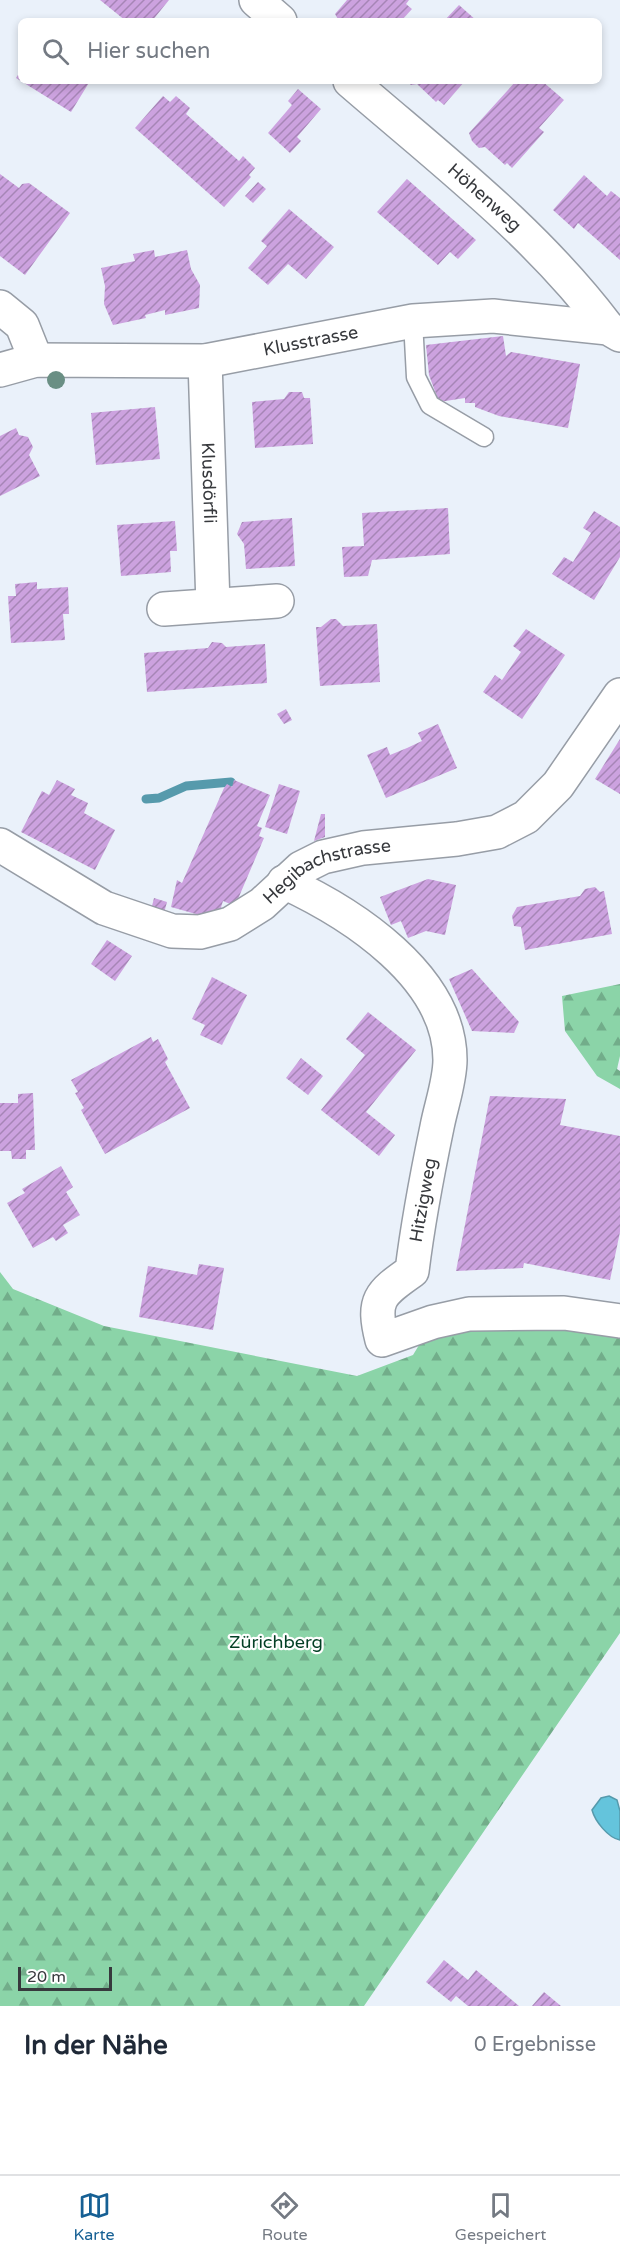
<!DOCTYPE html>
<html lang="de">
<head>
<meta charset="utf-8">
<style>
	body { margin:0; font-family:"Varela Round",sans-serif; background:#f2f2f3; color:#1f2937 }
	.scale { position:absolute; left:18px; bottom:15px; width:94px; box-sizing:border-box; padding-left:6px; border:3px solid #37393d; border-top:0; font-size:16px; line-height:21px; white-space:nowrap; color:#37393d; -webkit-text-stroke:4px #fff; paint-order:stroke }
	.list { margin:0; padding:0; list-style:none }
	h2 { display:flex; justify-content:space-between; align-items:center; height:78px; margin:0; padding:0 24px; font-size:26px }
	h2 small { font-size:20px; font-weight:400; color:#747a83 }
	.icon { flex:none; width:33px; height:33px; fill:none; stroke:currentColor; stroke-width:2; stroke-linecap:round; stroke-linejoin:round }
	.map { position:relative; flex:none; width:620px; height:2006px; overflow:hidden }
	.search { position:absolute; background:#fff; box-shadow:0 3px 9px #0003; left:18px; right:18px; top:18px; height:66px; display:flex; align-items:center; gap:15px; box-sizing:border-box; padding:0 21px; border-radius:9px; color:#747a83; font-size:22px }
	.sheet { height:168px; background:#fff }
	nav { display:flex; justify-content:space-around; align-items:center; box-sizing:border-box; height:84px; border-top:2px solid #e0e1e3; background:#fff; font-size:16px; color:#747a83 }
	nav a { display:grid; justify-items:center; gap:3px }
	nav .on { color:#166094 }
	.map>svg:first-child { display:block }
</style>
</head>
<body>
<div class="map">
<svg width="620" height="2006" viewBox="0 0 620 2006">
	<defs>
		<pattern id="forest-firs" width="22" height="20" patternUnits="userSpaceOnUse" patternTransform="scale(1.5)"><rect width="22" height="20" fill="#8bd4a8"/><path d="M5 1l3.5 6h-7zM16 11l3.5 6h-7z" fill="#72ad8a"/></pattern>
		<pattern id="building-hatch" width="6" height="6" patternUnits="userSpaceOnUse" patternTransform="scale(1.5)"><rect width="6" height="6" fill="#cca2df"/><path d="M-1 1l2-2M0 6l6-6M5 7l2-2" fill="none" stroke="#a685b6"/></pattern>
	</defs>
	<rect width="100%" height="100%" fill="#eaf1fa"/>
	<path fill="url(#forest-firs)" d="M 620,984 L 620,1056 L 617,1069 L 620,1071 L 620,1089 L 597,1076 L 565,1031 L 562,996 Z
		M 0,1272 L 13,1289 L 104,1326 L 357,1376 L 413,1355 L 433,1322 L 521,1325 L 620,1335 L 620,1633 L 364,2006 L 0,2006 Z"/>
	<path fill="#64c4dc" stroke="#569aac" stroke-width="1.5" d="M 609,1796 L 617,1800 L 620,1811 L 620,1840 C 608,1838 595,1821 592,1810 L 601,1798 Z"/>
	<g fill="none" stroke-linecap="round" stroke-linejoin="round">
		<path stroke="#569aac" stroke-width="9" d="M 146,799 L 159,798 L 186,786 L 231,782"/>
	</g>
	<path fill="url(#building-hatch)" d="M 100,0 L 169,0 L 152,21 L 126,21 Z
		M 347,0 L 409,0 L 406,4 L 412,9 L 401,21 L 339,21 L 335,14 Z
		M 459,5 L 477,21 L 444,21 Z
		M 21,70 L 21,81 L 90,81 L 71,112 L 16,78 Z
		M 407,81 L 465,81 L 444,105 L 438,100 L 436,102 L 417,84 L 411,85 Z
		M 516,81 L 542,81 L 564,100 L 539,128 L 544,132 L 512,168 L 507,163 L 505,165 L 485,147 L 479,148 L 472,141 L 469,133 Z
		M 298,89 L 321,109 L 297,137 L 301,141 L 290,153 L 268,133 L 292,105 L 288,101 Z
		M 163,96 L 170,102 L 176,96 L 190,108 L 186,114 L 239,161 L 243,156 L 255,168 L 249,175 L 251,177 L 224,207 L 135,128 Z
		M 0,174 L 19,188 L 22,184 L 29,183 L 70,213 L 25,275 L 0,256 Z
		M 584,175 L 607,196 L 611,191 L 620,198 L 620,260 L 578,223 L 574,229 L 553,210 Z
		M 407,179 L 476,240 L 458,259 L 450,252 L 438,265 L 377,212 Z
		M 258,182 L 266,189 L 253,203 L 245,196 Z
		M 289,209 L 334,247 L 306,279 L 288,264 L 268,285 L 248,268 L 267,246 L 261,241 Z
		M 154,250 L 155,257 L 187,250 L 191,269 L 200,285 L 199,308 L 165,315 L 165,310 L 145,315 L 146,318 L 113,325 L 104,304 L 105,286 L 101,268 L 135,261 L 133,254 Z
		M 503,336 L 506,356 L 511,352 L 580,364 L 568,428 L 499,416 L 475,407 L 475,403 L 465,403 L 465,398 L 439,402 L 429,375 L 426,345 Z
		M 289,392 L 302,392 L 304,398 L 310,398 L 313,444 L 255,448 L 252,402 L 284,399 Z
		M 155,407 L 160,459 L 96,465 L 91,413 Z
		M 16,428 L 19,435 L 28,437 L 33,447 L 29,455 L 40,476 L 0,496 L 0,436 Z
		M 448,508 L 450,554 L 372,560 L 368,576 L 344,577 L 342,547 L 364,546 L 362,513 Z
		M 594,511 L 620,527 L 620,557 L 594,600 L 552,574 L 564,557 L 573,562 L 591,533 L 583,528 Z
		M 292,518 L 295,566 L 246,569 L 244,544 L 237,534 L 242,522 Z
		M 175,521 L 177,551 L 170,551 L 171,572 L 121,576 L 117,525 Z
		M 37,582 L 37,589 L 68,587 L 69,614 L 63,614 L 65,640 L 11,643 L 8,596 L 16,596 L 15,584 Z
		M 331,619 L 336,619 L 343,626 L 377,624 L 380,682 L 320,686 L 316,627 L 321,627 Z
		M 526,629 L 565,655 L 522,719 L 483,692 L 495,675 L 502,680 L 521,652 L 513,646 Z
		M 212,642 L 222,643 L 226,647 L 265,644 L 267,683 L 147,692 L 144,653 L 208,648 Z
		M 286,709 L 292,720 L 284,724 L 277,714 Z
		M 438,724 L 457,768 L 386,798 L 367,755 L 387,747 L 390,755 L 407,748 L 422,741 L 418,733 Z
		M 620,739 L 620,794 L 595,779 Z
		M 57,780 L 75,789 L 71,795 L 88,803 L 84,813 L 115,830 L 95,870 L 21,832 L 42,791 L 49,795 Z
		M 234,780 L 270,795 L 257,826 L 262,828 L 259,836 L 264,838 L 235,906 L 223,901 L 217,920 L 171,907 L 177,880 L 182,883 L 224,788 L 227,784 L 232,787 Z
		M 279,784 L 300,791 L 287,834 L 265,827 Z
		M 321,814 L 325,814 L 325,837 L 314,841 Z
		M 428,879 L 456,885 L 445,935 L 426,931 L 408,938 L 401,921 L 391,925 L 380,897 Z
		M 595,887 L 600,892 L 604,891 L 612,934 L 525,950 L 521,927 L 514,926 L 512,916 L 517,907 L 580,896 L 585,889 Z
		M 154,898 L 167,902 L 164,913 L 151,910 Z
		M 107,940 L 132,956 L 115,981 L 91,964 Z
		M 472,969 L 519,1022 L 514,1033 L 472,1031 L 449,979 Z
		M 212,977 L 247,995 L 222,1045 L 200,1035 L 205,1025 L 192,1019 Z
		M 368,1012 L 416,1050 L 366,1112 L 395,1135 L 379,1156 L 321,1110 L 365,1055 L 346,1039 Z
		M 151,1037 L 153,1042 L 158,1039 L 168,1059 L 165,1062 L 190,1108 L 105,1154 L 81,1110 L 84,1108 L 75,1093 L 78,1092 L 71,1080 Z
		M 301,1058 L 323,1076 L 308,1095 L 286,1078 Z
		M 33,1093 L 35,1150 L 26,1150 L 26,1159 L 12,1159 L 11,1151 L 0,1151 L 0,1103 L 18,1103 L 18,1094 Z
		M 490,1096 L 566,1099 L 560,1125 L 620,1136 L 620,1232 L 610,1280 L 524,1263 L 523,1268 L 456,1271 Z
		M 61,1166 L 73,1187 L 66,1192 L 80,1215 L 63,1225 L 68,1233 L 56,1241 L 53,1237 L 33,1248 L 7,1203 L 25,1193 L 22,1189 Z
		M 199,1264 L 224,1268 L 213,1330 L 139,1317 L 148,1266 L 197,1275 Z
		M 444,1960 L 468,1980 L 476,1970 L 519,2006 L 468,2006 L 456,1996 L 451,2002 L 426,1982 Z
		M 544,1992 L 561,2006 L 532,2006 Z"/>
	<g fill="none" stroke-linecap="round" stroke-linejoin="round">
		<defs>
			<path id="lane" d="M 413,321 L 416,377 L 430,405 L 484,437"/>
			<g id="street">
				<path d="M 256,0 L 280,21"/>
				<path id="s1" d="M 350,81 C 440,159 536,232 608,328"/>
				<path d="M 0,307 L 22,325 L 36,360"/>
				<path id="s2" d="M 205,361 L 213,605"/>
				<path id="s3" d="M 0,370 L 36,360 L 205,361 L 413,321 L 493,316 L 608,328 L 620,335"/>
				<path d="M 164,609 L 277,601"/>
				<path id="s4" d="M 0,845 L 104,908 L 172,931 L 200,932 L 230,924 L 262,904 L 301,868 L 323,857 L 363,848 L 457,839 L 497,832 L 526,817 L 558,785 L 620,695"/>
				<path d="M 284,882 C 351,913 450,976 450,1060 C 450,1081 441,1106 437,1127 C 427,1175 418,1222 412,1271 C 379,1294 372,1300 382,1340 L 433,1322 L 469,1314 L 564,1313 L 620,1321"/>
			</g>
		</defs>
		<use href="#lane" stroke="#979da6" stroke-width="21"/>
		<use href="#street" stroke="#979da6" stroke-width="36"/>
		<use href="#lane" stroke="#fff" stroke-width="18"/>
		<use href="#street" stroke="#fff" stroke-width="33"/>
	</g>
	<circle fill="#6a8f84" cx="56" cy="380" r="9"/>
	<g text-anchor="middle" stroke-width="4.5" stroke-linejoin="round" paint-order="stroke">
		<g font-size="18" fill="#37393d" stroke="#fff">
			<text dy="6" stroke="none"><textPath href="#s1" startOffset="178">Höhenweg</textPath></text>
			<text dy="6" stroke="none"><textPath href="#s3" startOffset="314">Klusstrasse</textPath></text>
			<text dy="6" stroke="none"><textPath href="#s2" startOffset="122">Klusdörfli</textPath></text>
			<text dy="6" stroke="none"><textPath href="#s4" startOffset="366">Hegibachstrasse</textPath></text>
			<text transform="translate(423 1200) rotate(-80)" y="6">Hitzigweg</text>
		</g>
		<g font-size="18" fill="#023f24" stroke="#fff">
			<text x="276" y="1648">Zürichberg</text>
		</g>
	</g>
</svg>
<div class="scale">20 m</div>
<div class="search"><svg class="icon" aria-label="search" viewBox="0 0 24 24"><circle cx="10" cy="10" r="6"/><path d="M15 15l6 6"/></svg>Hier suchen</div>
</div>
<section class="sheet">
<h2>In der Nähe<small>0 Ergebnisse</small></h2>
<ul class="list">
</ul>
</section>
<nav>
<a class="on"><svg class="icon" aria-label="map" viewBox="0 0 24 24"><path d="M3 6l6-2 6 2 6-2v14l-6 2-6-2-6 2zM9 4v14M15 6v14"/></svg>Karte</a>
<a><svg class="icon" aria-label="directions" viewBox="0 0 24 24"><path d="M12 3l9 9-9 9-9-9zM9 14v-3h6M13 9l2 2-2 2"/></svg>Route</a>
<a><svg class="icon" aria-label="saved" viewBox="0 0 24 24"><path d="M7 4h10v16l-5-4-5 4z"/></svg>Gespeichert</a>
</nav>
</body>
</html>
